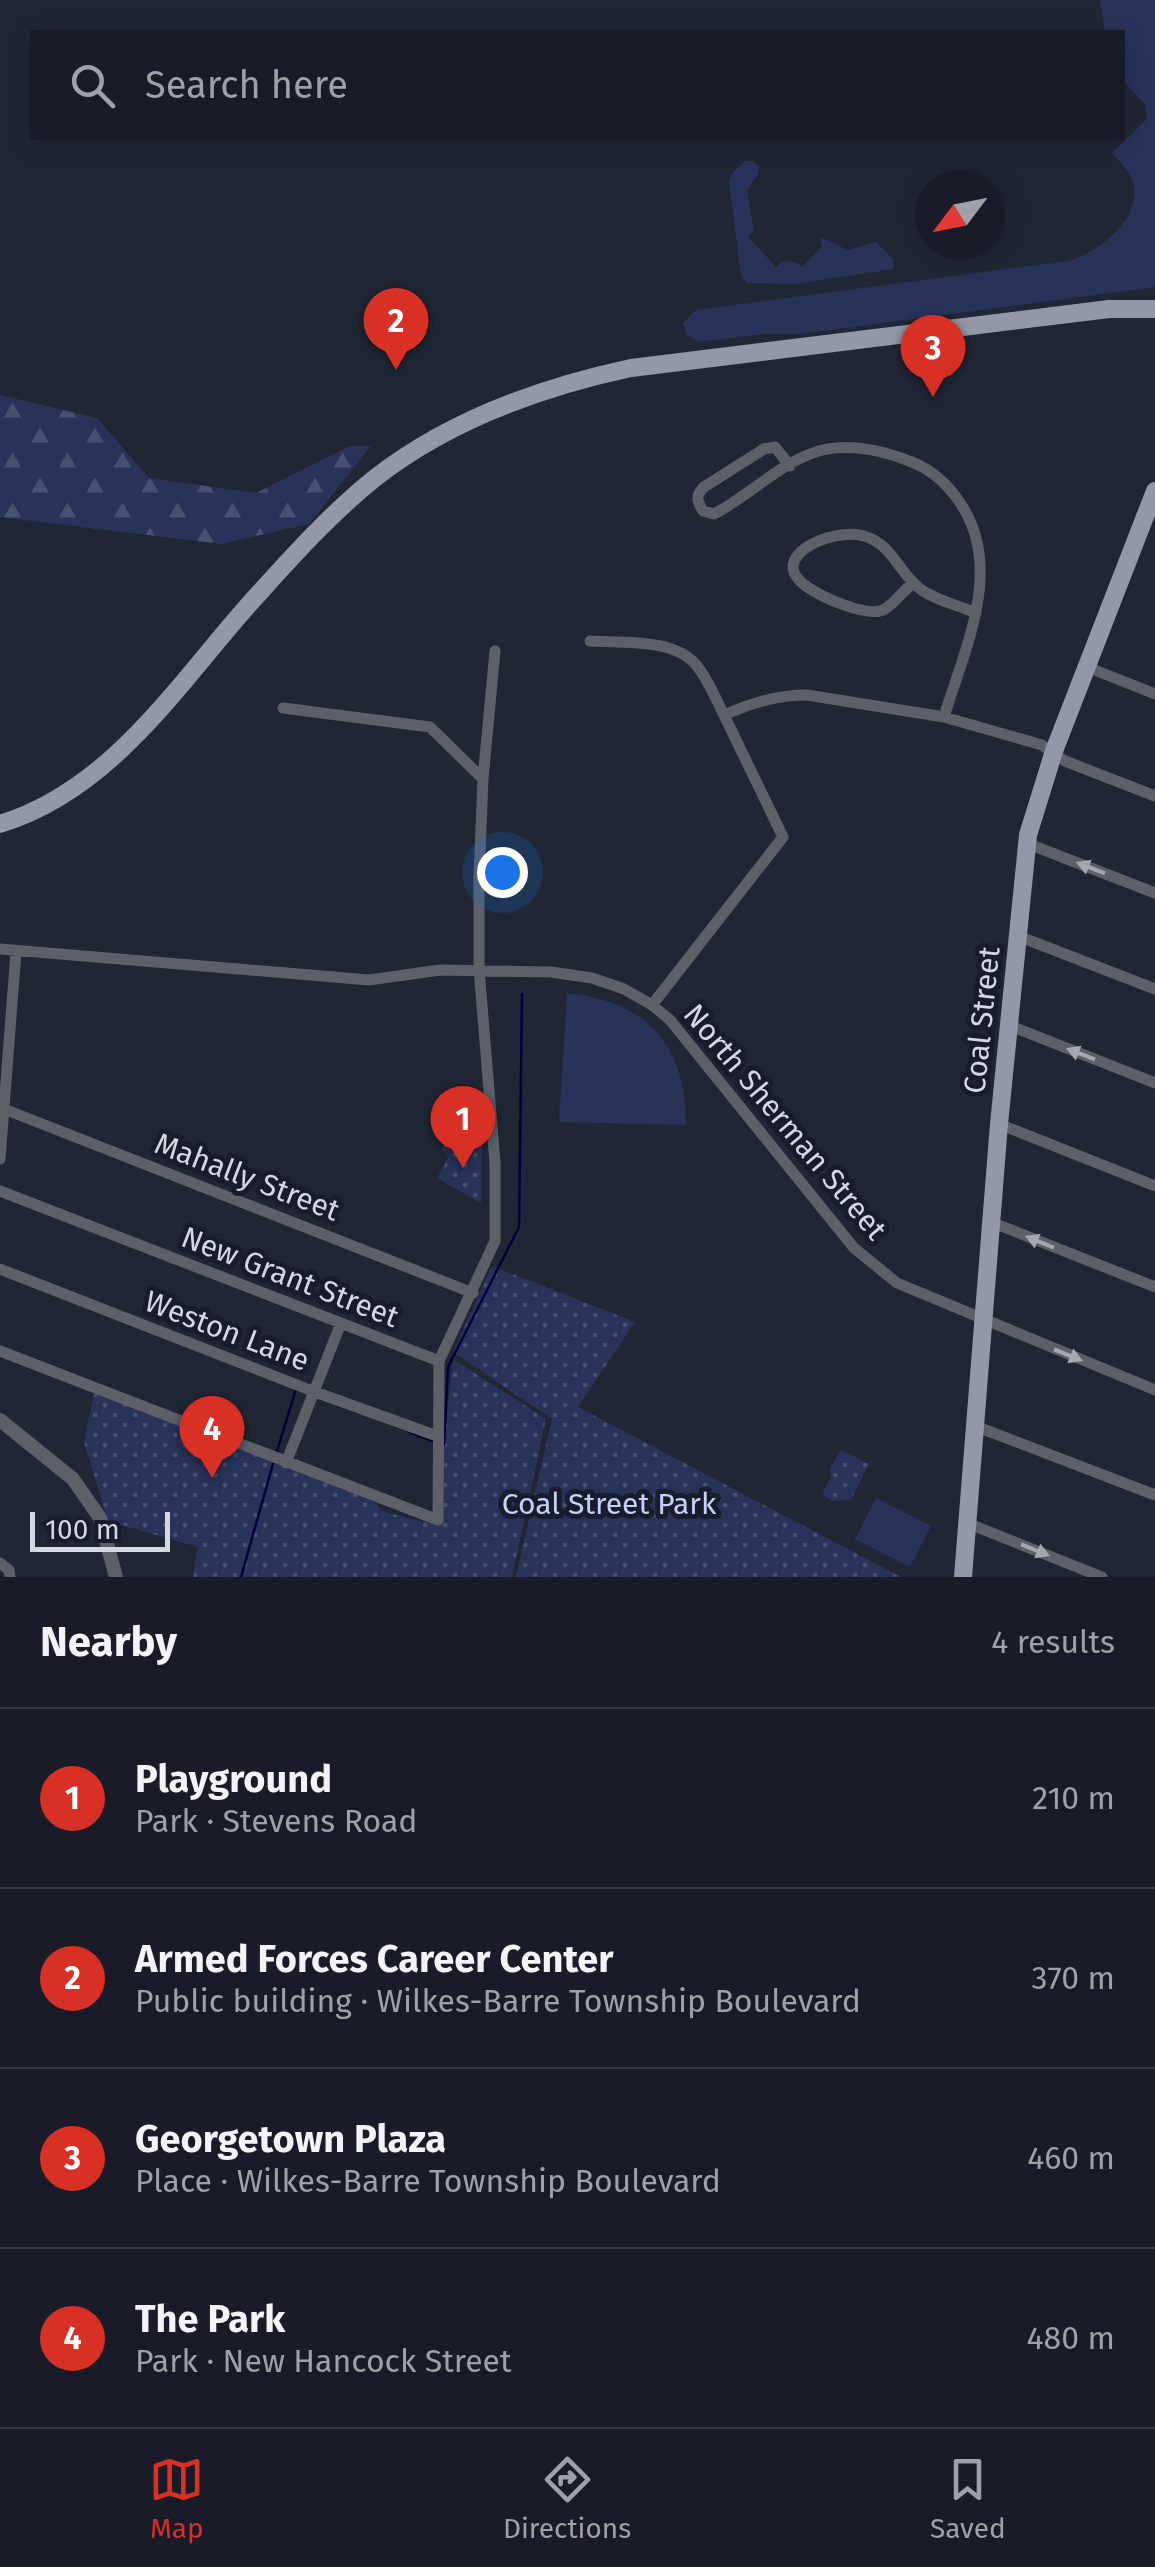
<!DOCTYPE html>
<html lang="en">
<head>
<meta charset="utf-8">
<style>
	body { margin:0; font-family:"Fira Sans",sans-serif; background:#262934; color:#f1f3f6 }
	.compass { position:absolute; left:915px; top:170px; width:90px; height:90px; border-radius:50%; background:#191c28; box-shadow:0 5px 25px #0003; rotate:238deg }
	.scale { position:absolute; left:30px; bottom:25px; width:140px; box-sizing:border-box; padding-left:10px; border:5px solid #d4d8e2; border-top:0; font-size:28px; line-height:35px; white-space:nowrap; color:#d4d8e2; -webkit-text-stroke:8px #181c2b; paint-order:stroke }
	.you { position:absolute; left:502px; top:872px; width:35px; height:35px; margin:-25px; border:8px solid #fff; border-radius:50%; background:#1a73e8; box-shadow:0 0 0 15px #1a73e833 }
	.badge { display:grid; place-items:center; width:65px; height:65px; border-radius:50%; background:#d93025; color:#fff; font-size:32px; font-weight:700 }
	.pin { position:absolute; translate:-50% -82px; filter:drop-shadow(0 2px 5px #0008) }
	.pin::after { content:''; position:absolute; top:52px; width:35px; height:30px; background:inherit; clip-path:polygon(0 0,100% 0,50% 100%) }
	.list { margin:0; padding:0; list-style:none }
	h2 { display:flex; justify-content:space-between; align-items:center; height:130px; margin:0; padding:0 40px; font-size:42px }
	h2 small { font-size:32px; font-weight:400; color:#9fa1a8 }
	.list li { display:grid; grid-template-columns:65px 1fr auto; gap:30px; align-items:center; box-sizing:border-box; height:180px; padding:0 40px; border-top:2px solid #373a45 }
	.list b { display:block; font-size:38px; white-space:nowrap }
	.list p { margin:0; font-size:32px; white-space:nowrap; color:#9fa1a8 }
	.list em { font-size:32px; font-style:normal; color:#9fa1a8 }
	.icon { flex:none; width:55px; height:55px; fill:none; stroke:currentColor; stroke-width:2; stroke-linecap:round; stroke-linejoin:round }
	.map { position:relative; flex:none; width:1155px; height:1577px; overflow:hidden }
	.search { position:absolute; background:#191c28; box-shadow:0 5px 25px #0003; left:30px; right:30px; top:30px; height:110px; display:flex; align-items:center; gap:25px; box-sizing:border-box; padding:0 35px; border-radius:0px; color:#9fa1a8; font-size:38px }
	.sheet { height:850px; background:#191c28 }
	nav { display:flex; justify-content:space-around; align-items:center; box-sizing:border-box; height:140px; border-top:2px solid #373a45; background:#191c28; font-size:28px; color:#9fa1a8 }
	nav a { display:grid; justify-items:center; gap:5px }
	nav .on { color:#d93025 }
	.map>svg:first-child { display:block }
</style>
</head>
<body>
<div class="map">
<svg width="1155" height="1577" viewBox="0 0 1155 1577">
	<defs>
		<pattern id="forest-firs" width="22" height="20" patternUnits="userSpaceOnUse" patternTransform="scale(2.5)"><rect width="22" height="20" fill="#283359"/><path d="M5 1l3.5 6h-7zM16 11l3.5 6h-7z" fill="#465071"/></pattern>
		<pattern id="park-dots" width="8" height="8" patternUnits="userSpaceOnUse" patternTransform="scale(2.5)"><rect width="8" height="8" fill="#283359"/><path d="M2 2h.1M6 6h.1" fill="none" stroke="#465071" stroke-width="1.8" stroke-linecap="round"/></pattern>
	</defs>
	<rect width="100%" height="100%" fill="#212635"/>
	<path fill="#283359" d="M 1100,0 L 1155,0 L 1155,287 L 800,334 L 765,334 L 699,342 L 686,334 L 683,323 L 696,310 L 1068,261 C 1099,253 1146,216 1132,179 C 1128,169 1118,161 1112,153 L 1147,119 L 1145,104 L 1123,81 L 1122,32 L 1105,32 Z
		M 745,161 L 752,161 L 759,166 L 759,172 L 747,191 L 754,231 L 748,237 L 776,267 L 783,261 L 796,262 L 802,267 L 823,246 L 820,240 L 822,238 L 848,250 L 876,242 L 894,260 L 894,269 L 795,284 L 747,283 L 741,275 L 729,181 L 733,172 Z
		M 567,993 C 647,1001 686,1045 686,1125 L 559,1122 Z
		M 876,1498 L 931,1526 L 910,1567 L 855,1539 Z"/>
	<path fill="url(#forest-firs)" d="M 0,395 L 97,418 L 149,478 L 256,493 L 350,446 L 371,446 L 309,524 L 221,544 L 0,517 Z"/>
	<path fill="url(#park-dots)" d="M 444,1126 L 482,1126 L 481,1203 L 437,1178 L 449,1157 L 441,1149 L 447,1141 Z
		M 492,1266 L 635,1322 L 578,1407 L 901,1577 L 516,1577 L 552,1419 L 453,1352 Z
		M 453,1359 L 546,1419 L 512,1577 L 193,1577 L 198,1547 L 108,1521 L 84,1442 L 95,1389 L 366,1492 L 382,1511 L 432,1524 L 437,1506 Z
		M 841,1450 L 869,1464 L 851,1500 L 832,1501 L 822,1494 L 831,1478 L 830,1468 Z"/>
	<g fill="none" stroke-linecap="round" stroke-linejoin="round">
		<path stroke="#04003b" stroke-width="2.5" d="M 407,1431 L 432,1441
			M 444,1445 L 448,1367 L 519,1227 L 522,994
			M 277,1451 L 296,1389
			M 241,1577 L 273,1464"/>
		<path stroke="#5d6067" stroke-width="11" d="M 790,466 L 775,447 L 764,449 L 704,487 C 695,496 697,501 703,511 L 714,514 C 749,496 781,462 819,451 C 847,443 882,450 909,461 C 929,468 944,481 956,497 C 1007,564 965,647 944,717
			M 914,583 C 903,590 896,602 885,609 C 869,619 821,597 806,586 C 765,557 832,527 864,536 C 892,544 898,571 919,588 C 934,600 958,605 976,613
			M 590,641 C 622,643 675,638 697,666 C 708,680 716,699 724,715
			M 1087,667 L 1155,694
			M 283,708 L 430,727 L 483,779
			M 1026,843 L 1155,893
			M 1018,936 L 1155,989
			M 0,949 L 369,980 L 440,970 L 551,972 L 592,978 L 624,989 L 652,1005 L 670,1020 L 854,1248 L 897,1283 L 1155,1390
			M 652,1005 L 783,837 L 724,715 C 752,703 776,695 807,695 L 944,717 L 1042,745 L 1065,761 L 1155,796
			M 1008,1025 L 1155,1083
			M 4,1109 L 473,1293
			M 999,1124 L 1155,1186
			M 0,1159 L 16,952
			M 0,1191 L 439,1361
			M 991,1222 L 1155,1287
			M 0,1269 L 315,1392 L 437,1436
			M 0,1351 L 438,1520 L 439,1361 L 495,1241 L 495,1163 L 479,969 L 479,877 L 483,779 L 495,651
			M 975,1426 L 1155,1495
			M 286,1463 L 341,1323
			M 967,1523 L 1102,1577
			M 0,1563 L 9,1570 L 10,1577"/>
		<path stroke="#5d6067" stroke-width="14" d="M 0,1420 L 73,1479 L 100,1518 L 116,1577"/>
		<path stroke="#9298a8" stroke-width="18" d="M 0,824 C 117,788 183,675 262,590 C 297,551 334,511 375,478 C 448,421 542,387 631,368 L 1109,309 L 1155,309
			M 963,1577 L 999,1124 L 1028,835 L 1054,751 L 1155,491"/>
	</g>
	<defs><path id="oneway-solid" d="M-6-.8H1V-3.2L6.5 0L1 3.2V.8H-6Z" transform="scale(2.5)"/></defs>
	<g fill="#a4a8b1">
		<use href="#oneway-solid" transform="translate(1091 868) rotate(-159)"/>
		<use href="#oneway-solid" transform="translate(1081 1054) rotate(-159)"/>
		<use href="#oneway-solid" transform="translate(1040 1242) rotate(-158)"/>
		<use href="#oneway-solid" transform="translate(1068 1355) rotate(22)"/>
		<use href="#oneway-solid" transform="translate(1035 1550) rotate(22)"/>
	</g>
	<g text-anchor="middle" stroke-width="10" stroke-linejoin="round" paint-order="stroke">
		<g font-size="30" fill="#d4d8e2" stroke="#181c2b">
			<text transform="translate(982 1020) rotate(-84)" y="10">Coal Street</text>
			<text transform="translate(785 1122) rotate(50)" y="10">North Sherman Street</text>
			<text transform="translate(247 1177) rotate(21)" y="10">Mahally Street</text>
			<text transform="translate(290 1277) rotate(21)" y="10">New Grant Street</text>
			<text transform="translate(227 1331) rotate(21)" y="10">Weston Lane</text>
		</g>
		<g font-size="30" fill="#c4d2f9" stroke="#181c2b">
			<text x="609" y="1514">Coal Street Park</text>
		</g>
	</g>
</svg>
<svg class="compass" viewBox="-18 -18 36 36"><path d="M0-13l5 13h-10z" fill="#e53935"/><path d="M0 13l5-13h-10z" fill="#9fa1a8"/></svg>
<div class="scale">100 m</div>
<div class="you"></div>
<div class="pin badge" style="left:463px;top:1168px">1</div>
<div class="pin badge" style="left:396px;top:370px">2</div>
<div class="pin badge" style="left:933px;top:397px">3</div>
<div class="pin badge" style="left:212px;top:1478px">4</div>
<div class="search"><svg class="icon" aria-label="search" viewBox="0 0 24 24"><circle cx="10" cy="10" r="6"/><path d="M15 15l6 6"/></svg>Search here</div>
</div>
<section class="sheet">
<h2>Nearby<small>4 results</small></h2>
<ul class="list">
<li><span class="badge">1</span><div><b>Playground</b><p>Park · Stevens Road</p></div><em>210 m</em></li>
<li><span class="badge">2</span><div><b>Armed Forces Career Center</b><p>Public building · Wilkes-Barre Township Boulevard</p></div><em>370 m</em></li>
<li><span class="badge">3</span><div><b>Georgetown Plaza</b><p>Place · Wilkes-Barre Township Boulevard</p></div><em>460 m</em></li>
<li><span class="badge">4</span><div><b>The Park</b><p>Park · New Hancock Street</p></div><em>480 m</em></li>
</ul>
</section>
<nav>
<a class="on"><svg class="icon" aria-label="map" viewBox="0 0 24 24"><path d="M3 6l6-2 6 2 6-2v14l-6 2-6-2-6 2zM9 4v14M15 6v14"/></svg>Map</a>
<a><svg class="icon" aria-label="directions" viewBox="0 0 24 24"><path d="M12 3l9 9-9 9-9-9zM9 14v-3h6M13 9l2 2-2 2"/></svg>Directions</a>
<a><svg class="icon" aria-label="saved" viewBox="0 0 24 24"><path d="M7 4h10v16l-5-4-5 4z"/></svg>Saved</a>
</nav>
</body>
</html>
